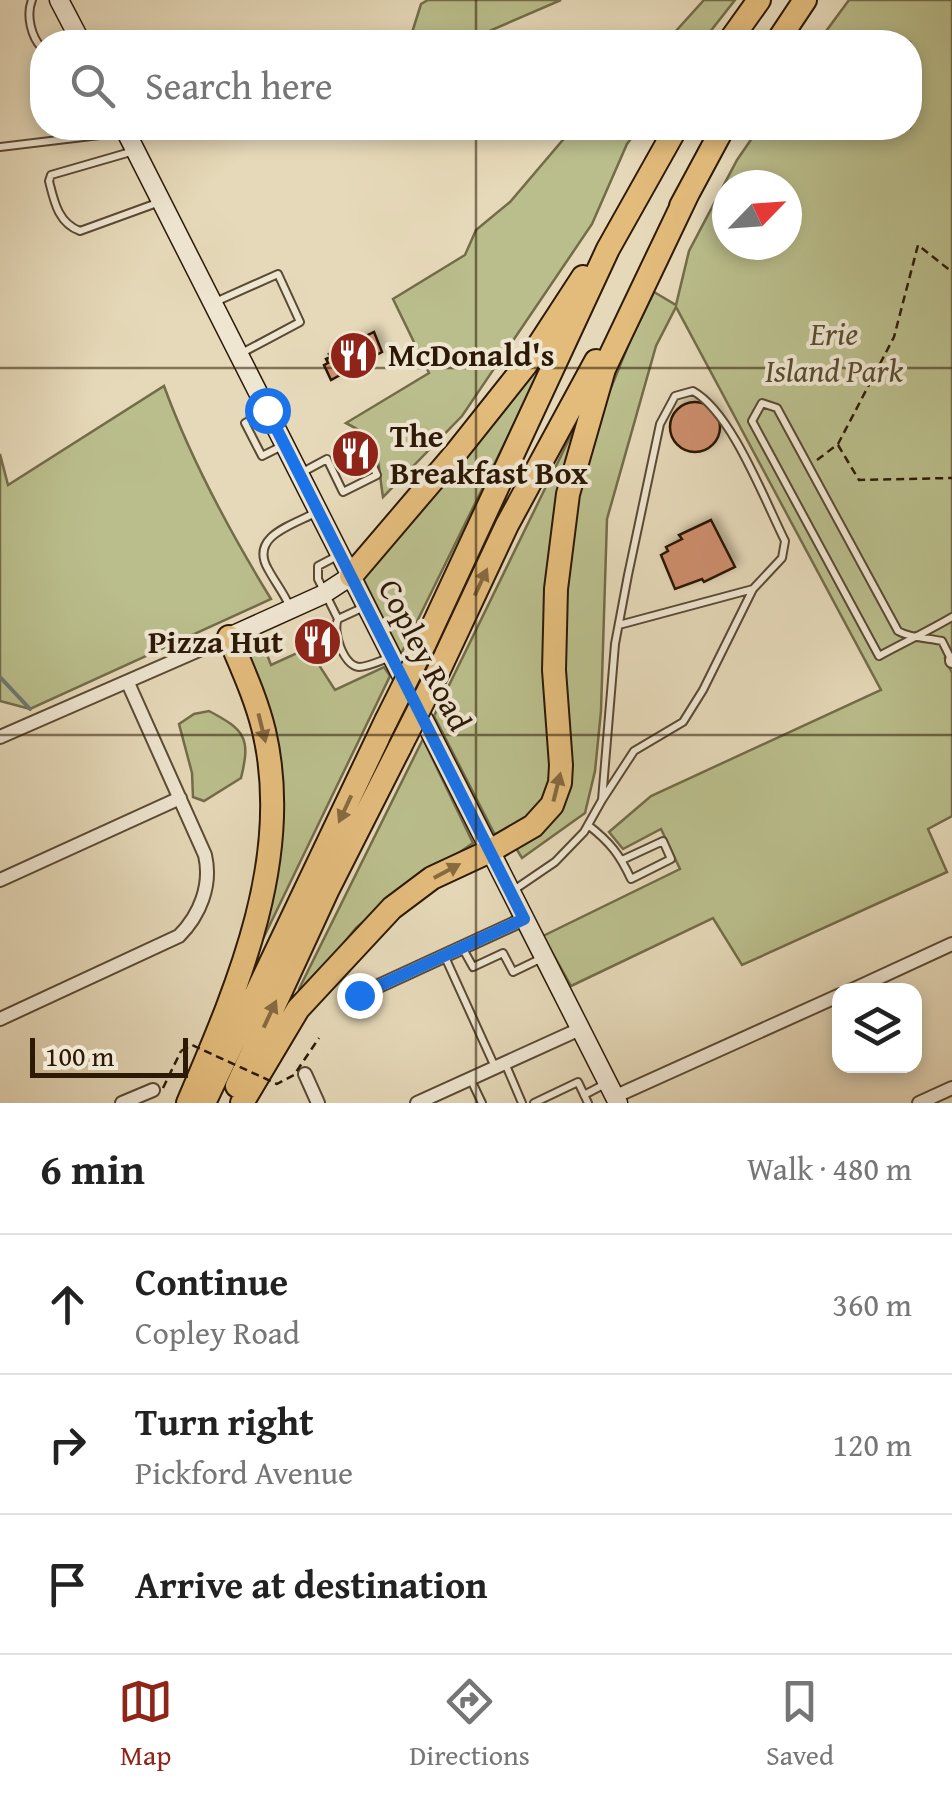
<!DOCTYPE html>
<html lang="en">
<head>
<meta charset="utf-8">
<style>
	body { margin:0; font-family:"Gentium Book Plus",serif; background:#f6f6f6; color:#222 }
	.controls { position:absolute; right:30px; bottom:30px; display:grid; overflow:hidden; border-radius:20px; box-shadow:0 5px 15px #0003 }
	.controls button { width:90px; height:90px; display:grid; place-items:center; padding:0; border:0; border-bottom:2px solid #e0e0e0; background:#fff; color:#222; font:50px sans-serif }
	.compass { position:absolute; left:712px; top:170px; width:90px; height:90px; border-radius:50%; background:#fff; box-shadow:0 5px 15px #0003; rotate:65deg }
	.scale { position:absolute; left:30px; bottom:25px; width:158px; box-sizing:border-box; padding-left:10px; border:5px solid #2c1906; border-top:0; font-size:28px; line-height:35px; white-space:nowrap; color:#2c1906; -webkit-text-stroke:8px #efe6d2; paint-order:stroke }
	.stop { position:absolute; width:30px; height:30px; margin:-22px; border:8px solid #1a73e8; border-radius:50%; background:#fff }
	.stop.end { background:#1a73e8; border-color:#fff; box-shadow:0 2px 10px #0008 }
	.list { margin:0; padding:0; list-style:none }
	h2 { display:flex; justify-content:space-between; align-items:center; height:130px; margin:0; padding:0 40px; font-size:42px }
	h2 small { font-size:32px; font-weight:400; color:#767676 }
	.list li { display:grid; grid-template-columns:65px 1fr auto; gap:30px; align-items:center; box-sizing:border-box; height:140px; padding:0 40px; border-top:2px solid #e0e0e0 }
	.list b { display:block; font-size:38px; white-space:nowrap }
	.list p { margin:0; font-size:32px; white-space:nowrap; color:#767676 }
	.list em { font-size:32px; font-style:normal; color:#767676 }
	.icon { flex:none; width:55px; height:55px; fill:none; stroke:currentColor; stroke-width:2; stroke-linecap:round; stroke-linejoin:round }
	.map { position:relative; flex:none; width:952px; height:1103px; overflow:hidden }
	.search { position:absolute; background:#fff; box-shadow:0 5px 15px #0003; left:30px; right:30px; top:30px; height:110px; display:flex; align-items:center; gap:25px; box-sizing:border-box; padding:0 35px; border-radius:40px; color:#767676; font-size:38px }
	.sheet { height:550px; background:#fff }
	nav { display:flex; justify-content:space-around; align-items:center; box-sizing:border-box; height:140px; border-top:2px solid #e0e0e0; background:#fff; font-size:28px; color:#767676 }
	nav a { display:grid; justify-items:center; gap:5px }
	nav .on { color:#8f2418 }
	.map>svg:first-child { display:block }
</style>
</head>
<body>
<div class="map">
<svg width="952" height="1103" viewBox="0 0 952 1103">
	<defs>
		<filter id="shadow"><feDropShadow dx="5" dy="-5" stdDeviation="5" flood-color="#0004"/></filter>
	</defs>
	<rect width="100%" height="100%" fill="#e6d9b9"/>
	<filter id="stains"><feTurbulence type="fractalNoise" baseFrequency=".002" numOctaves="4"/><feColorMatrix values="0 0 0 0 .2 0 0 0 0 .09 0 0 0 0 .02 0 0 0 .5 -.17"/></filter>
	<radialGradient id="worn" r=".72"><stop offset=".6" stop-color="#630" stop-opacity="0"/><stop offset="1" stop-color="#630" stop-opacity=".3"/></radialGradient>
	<path fill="#babe8c" stroke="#736c49" stroke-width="2.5" fill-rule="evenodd" d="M 428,0 L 561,0 L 464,42 L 409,42 L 421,4 Z
		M 704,0 L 735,0 L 702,42 L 666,42 Z
		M 849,0 L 952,0 L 952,654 L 945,658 L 952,673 L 952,816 L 928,829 L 947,872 L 742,965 L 713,918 L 571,986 L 543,936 L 680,869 L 661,829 L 623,849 L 609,832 L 651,796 L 881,690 L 676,307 L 656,346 L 607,519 L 601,711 L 595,771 L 585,813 L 522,858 L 514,845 L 561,803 L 563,571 L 589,442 L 630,341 L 654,292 L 676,305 L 689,251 L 737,160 L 759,128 L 910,128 L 910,42 L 818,42 ZM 727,185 L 787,185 L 787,245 L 727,245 Z
		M 573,128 L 639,128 L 627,144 L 592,224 L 462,416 L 383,497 C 377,461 382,440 346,423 L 429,373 L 393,299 L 465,255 L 476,230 L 510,202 Z
		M 547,352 L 549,353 L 401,654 L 361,574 Z
		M 164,386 C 191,460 230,532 271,599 L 30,709 L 0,701 L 0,454 L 8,485 Z
		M 578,421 L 555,778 L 542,808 L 498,835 L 494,833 L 434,716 Z
		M 258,631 L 271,665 L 308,648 L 335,690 L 384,667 L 390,676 L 261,943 L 278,834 L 241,648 L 246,636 Z
		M 209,711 C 245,730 251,738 241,778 L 204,801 L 193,797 L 192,773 L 179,724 L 194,714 Z
		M 423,739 L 473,843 L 381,907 L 356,928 L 304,993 L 299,989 Z"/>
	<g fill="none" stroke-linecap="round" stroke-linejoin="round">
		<path stroke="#6e7871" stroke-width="4" d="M 0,677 L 30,709"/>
	</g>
	<path fill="#cc8d6c" stroke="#2c1906" stroke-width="2.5" filter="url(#shadow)" d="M 374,332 L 382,352 L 331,380 L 324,365 L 328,363 L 326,359 L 331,357 L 329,354 Z
		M670 427a25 25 0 1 1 50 0a25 25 0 1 1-50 0Z
		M 359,447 L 370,469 L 357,475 L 346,453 Z
		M 711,520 L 735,567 L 704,582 L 702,579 L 675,589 L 661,555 L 668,551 L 666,547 L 682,539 L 679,535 Z
		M 321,628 L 331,653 L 319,659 L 306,635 Z"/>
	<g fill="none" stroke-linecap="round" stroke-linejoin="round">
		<defs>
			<path id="lane" d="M 32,0 C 26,15 31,37 42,48
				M 0,147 L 125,132
				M 134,151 L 51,175 L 49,181 C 54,201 58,223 80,231 L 157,203
				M 213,303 L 278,274 L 300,322 L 240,354
				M 266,411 L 245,423 L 262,456 L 284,445
				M 301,473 L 327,459 L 343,492 L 377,475 L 362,442
				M 339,555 L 318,566 L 318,579 L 338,619 C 332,631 343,665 359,667 C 368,667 382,660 391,657
				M 289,605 C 283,592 275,582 268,569 C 249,536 293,525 317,512
				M 338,619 L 364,607
				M 619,625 L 753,589
				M 951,659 L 942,641 C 927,638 910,638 898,631 L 777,408 L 762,403 L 752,421 L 879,656 C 903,643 928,631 952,617
				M 588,825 C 610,842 620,855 631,879 L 671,859 L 663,841 L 622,860
				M 511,892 L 555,862 L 584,832 L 602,800 L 615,644 L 628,575 L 660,424 L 675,396 L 693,391 C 732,413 764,499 785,541 L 782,558 L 753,589 L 703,690 L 683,722 L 634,751 L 602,800
				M 463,949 L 473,967 L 503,953 L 513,972 L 542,958
				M 445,957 L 495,1067
				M 505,1063 L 522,1103
				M 471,1080 L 482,1103
				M 584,1095 L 605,1084
				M 534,1103 L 578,1082 L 588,1103"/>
			<path id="street" d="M 952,660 L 952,661
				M 0,737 L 229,637
				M 0,880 L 180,798
				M 850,991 L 952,944
				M 359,995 L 524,919
				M 0,1019 L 179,936 C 200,915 212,885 205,855 L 128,683
				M 305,1074 L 318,1103
				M 614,1097 L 840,995
				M 122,1103 L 153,1090
				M 417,1103 L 580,1029
				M 919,1103 L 952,1088"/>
			<path id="secondary" d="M 59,0 L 81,42
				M 124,128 L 618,1103
				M 229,637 L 322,595 L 351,576"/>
			<path id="highway" d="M 729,42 L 759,0
				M 777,42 L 805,0
				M 681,206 L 723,128
				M 351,576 L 455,454 L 525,366 L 583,277
				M 424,645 L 608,249 L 676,128
				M 439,670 L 507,525 L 596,361
				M 237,1086 L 328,889 L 400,747
				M 188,1103 C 237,988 294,859 264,731 C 256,698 242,668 229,637
				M 204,1103 L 386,721
				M 242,1103 L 298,1009 L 392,908 L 432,878 L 490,851 L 533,826 L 552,805 L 560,783 L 561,765 L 554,670 L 556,589 L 568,494 L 604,369 L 688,193"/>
		</defs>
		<use href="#lane" stroke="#5a4933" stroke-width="10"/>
		<use href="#street" stroke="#5a4933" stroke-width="16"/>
		<use href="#secondary" stroke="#2c1906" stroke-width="21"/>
		<use href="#highway" stroke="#2c1906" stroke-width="26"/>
		<path stroke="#2c1906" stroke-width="2.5" stroke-dasharray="8 5" stroke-linecap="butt" d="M 838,445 L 859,480 L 952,478
			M 817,460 L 838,444 L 894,337 L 918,245 L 952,272
			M 163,1088 L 181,1051"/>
		<use href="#lane" stroke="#efe6d2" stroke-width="6"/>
		<use href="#street" stroke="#efe6d2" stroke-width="12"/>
		<use href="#secondary" stroke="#efe6d2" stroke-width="18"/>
		<use href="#highway" stroke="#e3bc7c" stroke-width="22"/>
		<defs>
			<path id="highway-bridge" d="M 386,721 L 424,645
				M 400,747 L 439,670"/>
		</defs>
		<use href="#highway-bridge" stroke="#2c1906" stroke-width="26" stroke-linecap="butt"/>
		<path stroke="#2c1906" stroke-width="2.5" stroke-dasharray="8 5" stroke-linecap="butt" d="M 181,1051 L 192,1045 L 277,1084 L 294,1075 L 319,1038"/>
		<use href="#highway-bridge" stroke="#e3bc7c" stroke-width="22"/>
	</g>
	<defs><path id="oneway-solid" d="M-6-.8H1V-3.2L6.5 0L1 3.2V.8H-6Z" transform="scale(2.5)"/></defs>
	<g fill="#886a41">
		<use href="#oneway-solid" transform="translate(481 582) rotate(-65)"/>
		<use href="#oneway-solid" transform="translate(262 728) rotate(76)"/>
		<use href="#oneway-solid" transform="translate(557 787) rotate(-76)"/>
		<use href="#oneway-solid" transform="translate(345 809) rotate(115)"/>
		<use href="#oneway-solid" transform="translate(447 871) rotate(-28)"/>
		<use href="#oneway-solid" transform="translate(270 1014) rotate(-65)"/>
	</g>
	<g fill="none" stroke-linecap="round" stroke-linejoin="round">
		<path stroke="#1a73e8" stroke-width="12" d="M 267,410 L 524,919 L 359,995"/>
	</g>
	<path fill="none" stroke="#2c1906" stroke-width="2.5" stroke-opacity="0.55" d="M 476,0 L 476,42M 476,128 L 476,1103M 0,368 L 952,368M 0,735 L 952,735"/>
	<defs>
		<symbol id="restaurant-disc" viewBox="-11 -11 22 22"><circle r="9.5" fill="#8f2418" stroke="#efe6d2"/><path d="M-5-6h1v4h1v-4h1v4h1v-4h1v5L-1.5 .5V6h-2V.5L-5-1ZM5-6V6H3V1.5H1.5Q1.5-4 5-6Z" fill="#fff"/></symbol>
	</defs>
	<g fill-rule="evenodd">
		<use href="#restaurant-disc" x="326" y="328" width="55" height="55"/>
		<use href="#restaurant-disc" x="328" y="426" width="55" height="55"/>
		<use href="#restaurant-disc" x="290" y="614" width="55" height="55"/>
	</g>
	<g text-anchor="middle" stroke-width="8" stroke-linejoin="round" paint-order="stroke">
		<g font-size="32" font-style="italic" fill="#574b2e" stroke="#efe6d2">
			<text x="834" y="345">Erie<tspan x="834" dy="37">Island Park</tspan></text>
		</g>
		<g font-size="32" font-weight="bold" fill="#2c1906" stroke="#efe6d2" text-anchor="start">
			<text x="388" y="366">McDonald's</text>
			<text x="390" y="447">The<tspan x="390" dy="37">Breakfast Box</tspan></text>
			<text x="283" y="653" text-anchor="end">Pizza Hut</text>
		</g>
		<g font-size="32" fill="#2c1906" stroke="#efe6d2">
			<text transform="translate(425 655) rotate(63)" y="11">Copley Road</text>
		</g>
	</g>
	<rect width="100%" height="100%" filter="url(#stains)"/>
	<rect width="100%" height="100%" fill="url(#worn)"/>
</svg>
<div class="controls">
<button><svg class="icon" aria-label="layers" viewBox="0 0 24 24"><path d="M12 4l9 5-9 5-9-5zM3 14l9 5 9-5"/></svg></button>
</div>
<svg class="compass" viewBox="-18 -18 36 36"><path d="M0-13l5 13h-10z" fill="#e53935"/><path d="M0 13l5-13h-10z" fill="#767676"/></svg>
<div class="scale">100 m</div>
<div class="stop" style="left:267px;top:410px"></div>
<div class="stop end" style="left:359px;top:995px"></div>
<div class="search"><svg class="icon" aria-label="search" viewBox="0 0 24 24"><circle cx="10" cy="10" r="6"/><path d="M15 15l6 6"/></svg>Search here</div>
</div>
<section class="sheet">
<h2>6 min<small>Walk · 480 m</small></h2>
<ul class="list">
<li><svg class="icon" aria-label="ahead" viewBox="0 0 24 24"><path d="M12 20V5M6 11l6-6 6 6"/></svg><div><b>Continue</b><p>Copley Road</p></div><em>360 m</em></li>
<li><svg class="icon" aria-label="right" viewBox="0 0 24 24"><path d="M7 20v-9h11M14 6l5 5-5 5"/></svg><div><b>Turn right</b><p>Pickford Avenue</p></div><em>120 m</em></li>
<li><svg class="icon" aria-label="arrive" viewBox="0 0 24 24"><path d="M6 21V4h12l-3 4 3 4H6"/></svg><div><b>Arrive at destination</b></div></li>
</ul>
</section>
<nav>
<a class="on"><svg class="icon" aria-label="map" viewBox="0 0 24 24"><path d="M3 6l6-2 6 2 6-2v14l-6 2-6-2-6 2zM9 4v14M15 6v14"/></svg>Map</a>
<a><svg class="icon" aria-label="directions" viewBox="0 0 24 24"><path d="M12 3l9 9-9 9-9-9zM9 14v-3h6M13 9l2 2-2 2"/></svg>Directions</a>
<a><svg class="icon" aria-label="saved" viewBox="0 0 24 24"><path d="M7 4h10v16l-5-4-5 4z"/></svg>Saved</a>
</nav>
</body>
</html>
